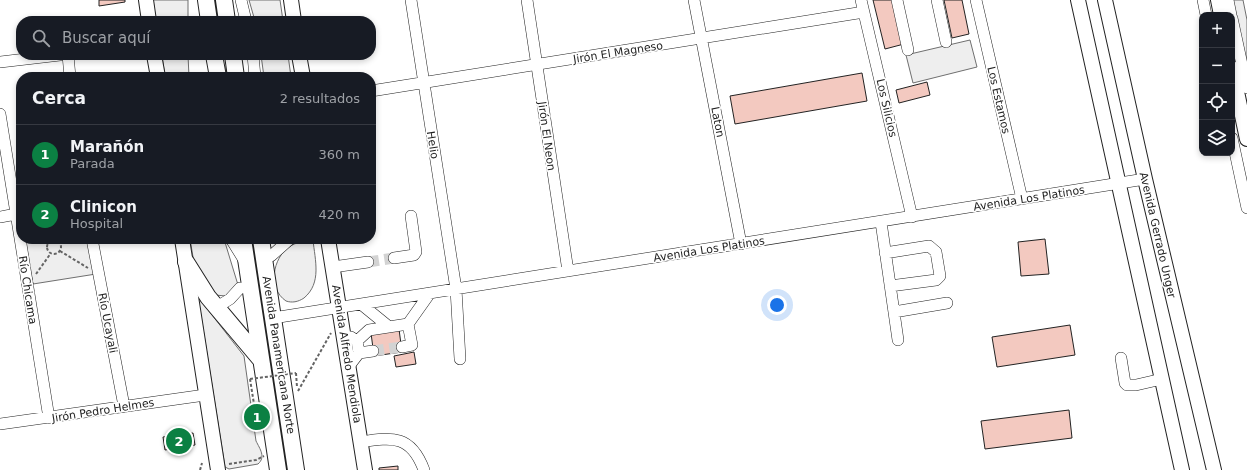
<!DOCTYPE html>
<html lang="es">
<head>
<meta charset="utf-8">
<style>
	body { margin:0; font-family:"DejaVu Sans",sans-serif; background:#20242c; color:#f1f3f6 }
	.controls { position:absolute; right:12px; top:12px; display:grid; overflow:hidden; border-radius:8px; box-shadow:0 2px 6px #0003 }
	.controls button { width:36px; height:36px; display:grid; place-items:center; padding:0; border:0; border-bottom:1px solid #363941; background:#171b24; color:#f1f3f6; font:20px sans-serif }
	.you { position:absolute; left:777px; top:305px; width:14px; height:14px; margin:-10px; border:3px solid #fff; border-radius:50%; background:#1a73e8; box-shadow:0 0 0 6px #1a73e833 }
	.badge { display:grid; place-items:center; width:26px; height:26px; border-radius:50%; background:#0b8043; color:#fff; font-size:13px; font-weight:700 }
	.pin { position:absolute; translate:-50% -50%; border:2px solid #fff; box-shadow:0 1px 4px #0006 }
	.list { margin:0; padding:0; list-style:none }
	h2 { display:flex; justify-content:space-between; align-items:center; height:52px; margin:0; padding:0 16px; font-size:17px }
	h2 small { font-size:13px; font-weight:400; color:#9ea1a6 }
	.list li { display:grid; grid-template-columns:26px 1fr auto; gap:12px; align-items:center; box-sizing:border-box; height:60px; padding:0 16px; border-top:1px solid #363941 }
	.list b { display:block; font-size:15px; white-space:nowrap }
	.list p { margin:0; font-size:13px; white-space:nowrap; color:#9ea1a6 }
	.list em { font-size:13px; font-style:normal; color:#9ea1a6 }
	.icon { flex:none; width:22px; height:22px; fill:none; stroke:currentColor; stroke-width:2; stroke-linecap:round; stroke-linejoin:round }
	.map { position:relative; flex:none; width:1247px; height:470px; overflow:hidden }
	.search { position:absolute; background:#171b24; box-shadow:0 2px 6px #0003; left:16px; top:16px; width:360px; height:44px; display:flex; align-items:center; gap:10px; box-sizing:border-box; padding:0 14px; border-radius:16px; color:#9ea1a6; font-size:15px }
	.panel { position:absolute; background:#171b24; box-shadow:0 2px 6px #0003; left:16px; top:72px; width:360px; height:172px; border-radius:16px }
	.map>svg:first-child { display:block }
</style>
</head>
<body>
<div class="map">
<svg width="1247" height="470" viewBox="0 0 1247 470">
	<rect width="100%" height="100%" fill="#fff"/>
	<path fill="#eee" stroke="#6f6f6f" d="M 153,0 L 188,0 L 188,21 L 156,21 Z
		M 249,0 L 280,0 L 283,21 L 255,21 Z
		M 1232,0 L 1243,0 L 1247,20 L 1247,70 Z
		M 970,40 L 977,67 L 913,83 L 906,55 Z
		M 162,55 L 188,55 L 189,77 L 165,77 Z
		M 261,55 L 288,55 L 291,77 L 264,77 Z
		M 24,239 L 89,239 L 96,274 L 33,284 Z
		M 190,239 L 224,239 L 238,285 L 226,296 L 215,295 L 194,263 Z
		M 313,240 C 315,260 322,283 304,298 C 298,302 292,303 286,301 C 267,288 273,258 289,247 C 296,242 305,241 313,240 Z
		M 198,297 L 244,356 L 256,441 C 260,449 266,457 258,464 L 229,469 L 225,467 Z"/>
	<path fill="#f3c9c0" stroke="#222" d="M 99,0 L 125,0 L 125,2 L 99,6 Z
		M 873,0 L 893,0 L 904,44 L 885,49 Z
		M 944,0 L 962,0 L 969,34 L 952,38 Z
		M 862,73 L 867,101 L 735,124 L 730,96 Z
		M 927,82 L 930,95 L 899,103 L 896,90 Z
		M 1045,239 L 1049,274 L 1021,276 L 1018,242 Z
		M 1070,325 L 1075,355 L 997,367 L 992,337 Z
		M 399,329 L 402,352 L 374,356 L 371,333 Z
		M 414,352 L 416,364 L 396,367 L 394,356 Z
		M 1069,410 L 1072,438 L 985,449 L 981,421 Z
		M 193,433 L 195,445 L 165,450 L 163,437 Z
		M 398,466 L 398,470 L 379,470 L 379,468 Z"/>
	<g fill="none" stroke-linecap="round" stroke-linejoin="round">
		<path stroke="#d3d3d3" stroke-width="11" stroke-dasharray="11 5.5" stroke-linecap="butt" d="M 368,262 L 394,258
			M 373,351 L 402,347"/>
		<defs>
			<path id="minor" d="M 241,0 L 246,21
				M 411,0 L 456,289 L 460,359
				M 527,0 L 568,271
				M 694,0 L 741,244
				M 861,0 L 912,217
				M 897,0 L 908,50
				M 937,0 L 946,42
				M 976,0 L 1022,199
				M 1203,0 L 1206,15
				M 1228,0 L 1231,15
				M 1232,18 L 1247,88
				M 68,55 L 70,77
				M 253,55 L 255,77
				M 0,62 L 60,55
				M 371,91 L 864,12
				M 0,114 L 49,418
				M 1232,138 L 1247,208
				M 0,217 L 16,214
				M 881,222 L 898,340
				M 92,239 L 124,406
				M 231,239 L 244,260
				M 885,253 L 929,246 L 936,252 L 940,276 L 936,280 L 890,286
				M 271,256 L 290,239
				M 394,258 L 414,255 L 416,252 L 411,216
				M 333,267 L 368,262
				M 361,304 L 388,326
				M 217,307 L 230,299 L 240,288
				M 894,312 L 947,303
				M 273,318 L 1145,179
				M 357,341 L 369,330 L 408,324
				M 402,347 L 412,345 L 408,324 L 430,293
				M 359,353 L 373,351
				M 1121,358 L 1125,383 L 1127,385 L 1136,385 L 1162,379
				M 349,366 L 359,353 L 357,341 L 351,337
				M 0,424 L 205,395
				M 361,442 C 393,437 411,435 424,470"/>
			<path id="major" d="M 146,0 L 149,21
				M 291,0 L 294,21
				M 1078,0 L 1182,470
				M 1105,0 L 1145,179 L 1214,470
				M 1218,0 L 1221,15
				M 154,55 L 158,77
				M 299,55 L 303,77
				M 1232,68 L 1247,139
				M 182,239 L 218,470
				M 328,239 L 365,470"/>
			<path id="highway" d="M 206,0 L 209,21
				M 224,0 L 227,21
				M 214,55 L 218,77
				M 233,55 L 236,77
				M 243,239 L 278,470
				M 261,239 L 296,470
				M 186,262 L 208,297 L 261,360"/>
		</defs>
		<use href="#minor" stroke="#222" stroke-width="12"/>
		<use href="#major" stroke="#222" stroke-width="16"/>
		<use href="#highway" stroke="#222" stroke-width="18"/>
		<path stroke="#646464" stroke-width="2" stroke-dasharray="3 2" stroke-linecap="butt" d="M 45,239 L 49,242
			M47 247a7 7 0 1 1 14 0a7 7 0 1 1-14 0Z
			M 60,251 L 88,268
			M 36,274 L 51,253
			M 296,373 L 297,387
			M 250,379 L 257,423
			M 298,391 L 331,333
			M 229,464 L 256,460 L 264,456
			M 200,470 L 202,463"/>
		<use href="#minor" stroke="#fff" stroke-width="11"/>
		<use href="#major" stroke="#fff" stroke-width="14"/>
		<use href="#highway" stroke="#fff" stroke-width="16"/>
		<path stroke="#646464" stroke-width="2" stroke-dasharray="3 2" stroke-linecap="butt" d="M 250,379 L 296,373"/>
	</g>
	<g text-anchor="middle" stroke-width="3" stroke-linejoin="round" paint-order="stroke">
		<g font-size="11" fill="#222" stroke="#fff">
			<text transform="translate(618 52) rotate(-9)" y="4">Jirón El Magneso</text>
			<text transform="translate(999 100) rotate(77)" y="4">Los Estamos</text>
			<text transform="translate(887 108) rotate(77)" y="4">Los Silicios</text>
			<text transform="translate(718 122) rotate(79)" y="4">Laton</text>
			<text transform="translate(547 136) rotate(82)" y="4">Jirón El Neon</text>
			<text transform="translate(433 145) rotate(81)" y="4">Helio</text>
			<text transform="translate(1029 198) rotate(-9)" y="4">Avenida Los Platinos</text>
			<text transform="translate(1158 235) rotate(77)" y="4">Avenida Gerrado Unger</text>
			<text transform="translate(709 249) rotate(-9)" y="4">Avenida Los Platinos</text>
			<text transform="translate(28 290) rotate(81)" y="4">Río Chicama</text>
			<text transform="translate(108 323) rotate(79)" y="4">Río Ucayali</text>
			<text transform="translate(347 354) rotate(81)" y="4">Avenida Alfredo Mendiola</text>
			<text transform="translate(279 355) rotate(81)" y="4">Avenida Panamericana Norte</text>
			<text transform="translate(103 410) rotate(-9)" y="4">Jirón Pedro Helmes</text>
		</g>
	</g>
</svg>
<div class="controls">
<button>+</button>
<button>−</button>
<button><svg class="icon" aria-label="locate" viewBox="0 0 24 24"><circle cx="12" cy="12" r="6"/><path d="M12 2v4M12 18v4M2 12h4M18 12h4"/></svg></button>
<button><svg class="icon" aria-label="layers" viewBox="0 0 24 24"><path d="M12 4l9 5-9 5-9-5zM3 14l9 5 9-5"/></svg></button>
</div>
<div class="you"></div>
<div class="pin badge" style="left:257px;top:417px">1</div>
<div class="pin badge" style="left:179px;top:441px">2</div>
<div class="search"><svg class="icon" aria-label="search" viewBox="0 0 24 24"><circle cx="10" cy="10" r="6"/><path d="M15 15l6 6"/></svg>Buscar aquí</div>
<section class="panel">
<h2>Cerca<small>2 resultados</small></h2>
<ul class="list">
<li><span class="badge">1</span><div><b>Marañón</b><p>Parada</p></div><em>360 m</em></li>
<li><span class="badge">2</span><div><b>Clinicon</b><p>Hospital</p></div><em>420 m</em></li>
</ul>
</section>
</div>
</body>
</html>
